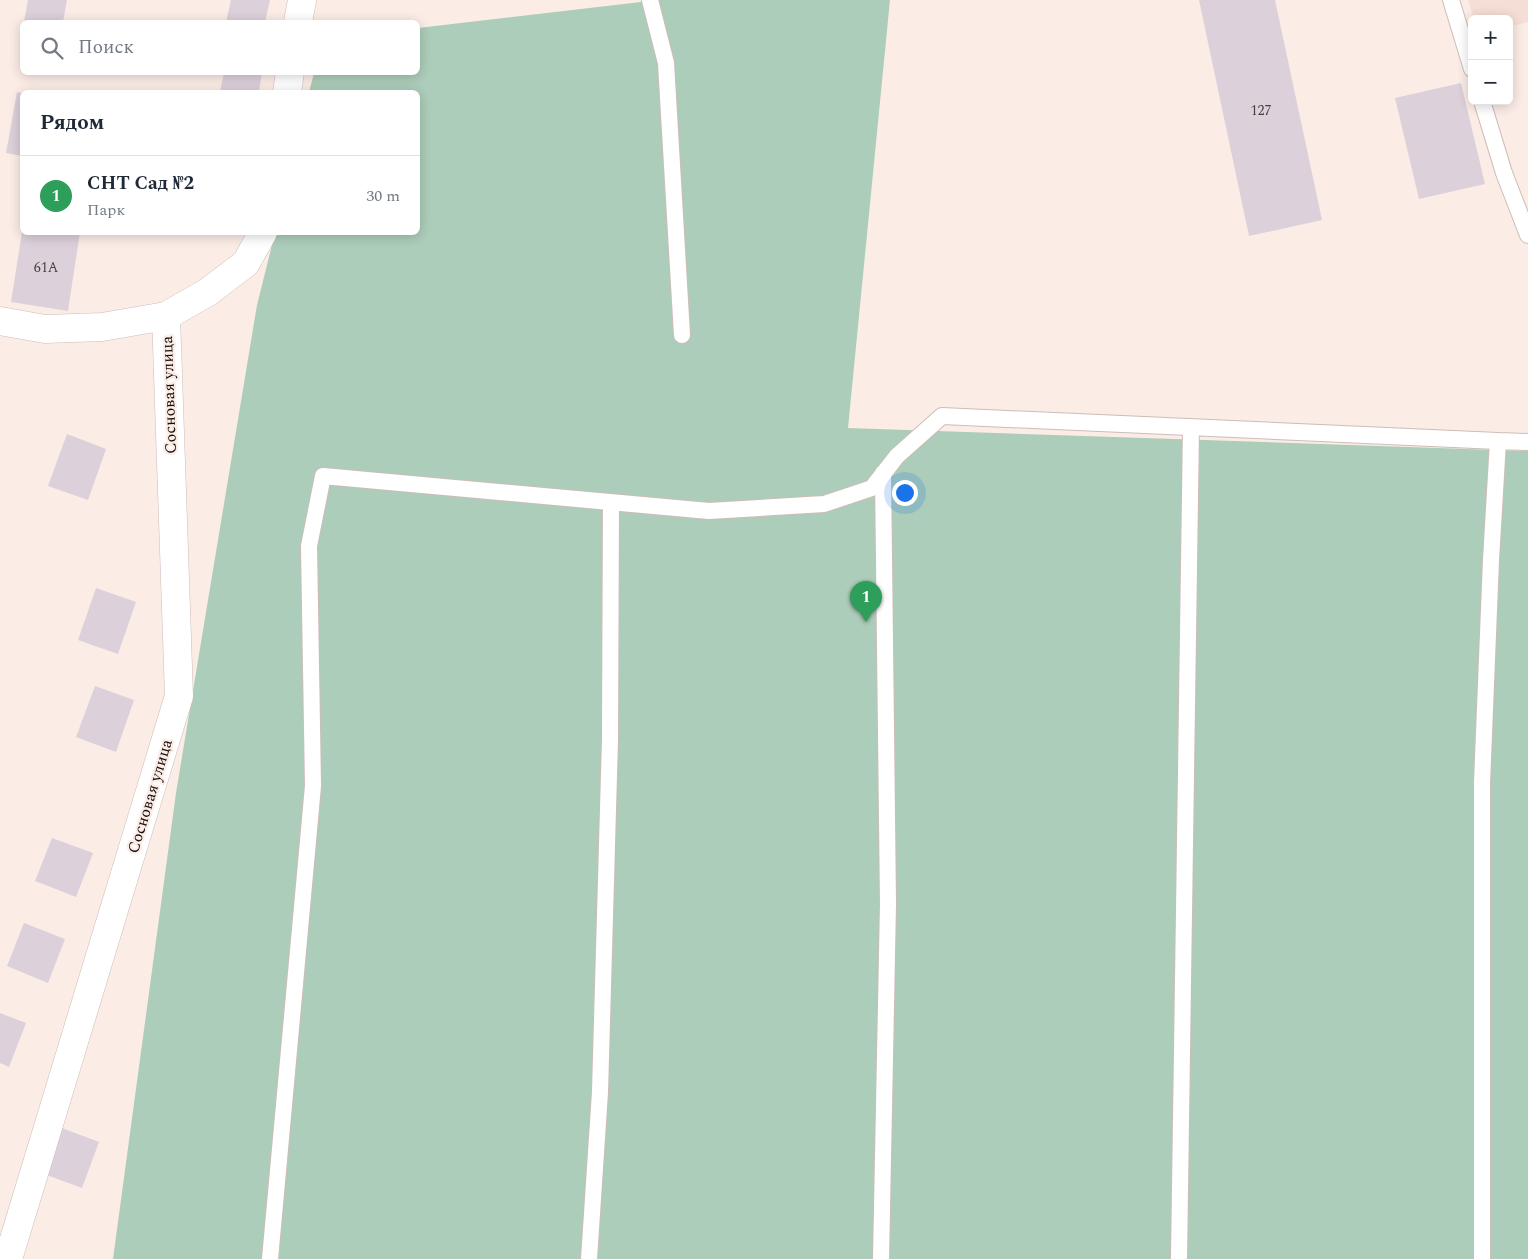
<!DOCTYPE html>
<html lang="ru">
<head>
<meta charset="utf-8">
<style>
	body { margin:0; font-family:Spectral,serif; background:#f2f2f3; color:#1f2937 }
	.controls { position:absolute; right:15px; top:15px; display:grid; overflow:hidden; border-radius:8px; box-shadow:0 2px 12px #0003 }
	.controls button { width:45px; height:45px; display:grid; place-items:center; padding:0; border:0; border-bottom:1px solid #e0e1e3; background:#fff; color:#1f2937; font:25px sans-serif }
	.you { position:absolute; left:904px; top:492px; width:18px; height:18px; margin:-12px; border:4px solid #fff; border-radius:50%; background:#1a73e8; box-shadow:0 0 0 8px #1a73e833 }
	.badge { display:grid; place-items:center; width:32px; height:32px; border-radius:50%; background:#7c3aed; color:#fff; font-size:16px; font-weight:700 }
	.pin { position:absolute; translate:-50% -41px; filter:drop-shadow(0 1px 2px #0008) }
	.pin::after { content:''; position:absolute; top:26px; width:18px; height:15px; background:inherit; clip-path:polygon(0 0,100% 0,50% 100%) }
	.list { margin:0; padding:0; list-style:none }
	h2 { display:flex; justify-content:space-between; align-items:center; height:65px; margin:0; padding:0 20px; font-size:21px }
	h2 small { font-size:16px; font-weight:400; color:#747a83 }
	.list li { display:grid; grid-template-columns:32px 1fr auto; gap:15px; align-items:center; box-sizing:border-box; height:80px; padding:0 20px; border-top:1px solid #e0e1e3 }
	.list b { display:block; font-size:19px; white-space:nowrap }
	.list p { margin:0; font-size:16px; white-space:nowrap; color:#747a83 }
	.list em { font-size:16px; font-style:normal; color:#747a83 }
	.icon { flex:none; width:28px; height:28px; fill:none; stroke:currentColor; stroke-width:2; stroke-linecap:round; stroke-linejoin:round }
	.map { position:relative; flex:none; width:1528px; height:1259px; overflow:hidden }
	.search { position:absolute; background:#fff; box-shadow:0 2px 12px #0003; left:20px; top:20px; width:400px; height:55px; display:flex; align-items:center; gap:12px; box-sizing:border-box; padding:0 18px; border-radius:8px; color:#747a83; font-size:19px }
	.panel { position:absolute; background:#fff; box-shadow:0 2px 12px #0003; left:20px; top:90px; width:400px; height:145px; border-radius:8px }
	.map>svg:first-child { display:block }
</style>
</head>
<body>
<div class="map">
<svg width="1528" height="1259" viewBox="0 0 1528 1259">
	<rect width="100%" height="100%" fill="#fcece6"/>
	<path fill="#f5ded5" d="M 1468,0 L 1528,0 L 1528,22 L 1509,27 L 1509,19 L 1474,19 Z"/>
	<path fill="#accdb9" d="M 658,0 L 890,0 L 848,428 L 1528,451 L 1528,1259 L 113,1259 L 176,793 L 257,305 L 275,233 L 418,232 L 418,92 L 309,92 L 314,73 L 418,72 L 418,28 Z"/>
	<path fill="#dcd0db" d="M 28,0 L 67,0 L 63,22 L 24,22 Z
		M 231,0 L 270,0 L 265,22 L 226,22 Z
		M 1199,0 L 1275,0 L 1322,220 L 1249,236 Z
		M 224,72 L 262,72 L 259,92 L 220,92 Z
		M 1461,83 L 1485,184 L 1419,199 L 1395,98 Z
		M 17,92 L 22,93 L 22,156 L 6,153 Z
		M 22,232 L 80,232 L 68,311 L 11,302 Z
		M 67,434 L 106,449 L 88,500 L 48,486 Z
		M 96,588 L 136,602 L 118,654 L 78,640 Z
		M 95,686 L 134,700 L 116,752 L 76,737 Z
		M 52,838 L 93,853 L 76,897 L 35,881 Z
		M 24,923 L 65,939 L 48,983 L 7,966 Z
		M 0,1013 L 26,1023 L 9,1067 L 0,1063 Z
		M 62,1128 L 99,1142 L 82,1188 L 44,1174 Z"/>
	<g fill="none" stroke-linecap="round" stroke-linejoin="round">
		<defs>
			<path id="service" d="M 650,0 L 666,63 L 682,335
				M 1451,0 L 1472,69
				M 1482,101 L 1504,173 L 1528,235
				M 1498,441 L 1528,442
				M 270,1259 L 313,786 L 309,546 L 323,476 L 709,511 L 824,504 L 872,488 L 897,456 L 942,416 L 1498,441 L 1491,560 L 1482,783 L 1482,1259
				M 589,1259 L 600,1092 L 610,739 L 611,502
				M 881,1259 L 888,904 L 883,473
				M 1179,1259 L 1191,427"/>
			<path id="minor" d="M 298,22 L 302,0
				M 287,92 L 290,72
				M 0,321 L 45,329 L 102,327 L 166,316 L 208,292 L 246,263 L 263,232
				M 8,1259 L 179,696 L 166,316"/>
		</defs>
		<use href="#service" stroke="#cdbdb8" stroke-width="18"/>
		<use href="#minor" stroke="#cdbdb8" stroke-width="29"/>
		<use href="#service" stroke="#fff" stroke-width="16"/>
		<use href="#minor" stroke="#fff" stroke-width="28"/>
	</g>
	<g text-anchor="middle" stroke-width="4.5" stroke-linejoin="round" paint-order="stroke">
		<g font-size="14" fill="#453e40">
			<text x="1261" y="115">127</text>
			<text x="46" y="272">61А</text>
		</g>
		<g font-size="16" fill="#130d0c" stroke="#fcece6">
			<text transform="translate(168 395) rotate(-92)" y="6">Сосновая улица</text>
			<text transform="translate(149 796) rotate(-73)" y="6">Сосновая улица</text>
		</g>
	</g>
</svg>
<div class="controls">
<button>+</button>
<button>−</button>
</div>
<div class="you"></div>
<div class="pin badge" style="left:866px;top:622px;background:#2e9e5b">1</div>
<div class="search"><svg class="icon" aria-label="search" viewBox="0 0 24 24"><circle cx="10" cy="10" r="6"/><path d="M15 15l6 6"/></svg>Поиск</div>
<section class="panel">
<h2>Рядом<small></small></h2>
<ul class="list">
<li><span class="badge" style="background:#2e9e5b">1</span><div><b>СНТ Сад №2</b><p>Парк</p></div><em>30 m</em></li>
</ul>
</section>
</div>
</body>
</html>
